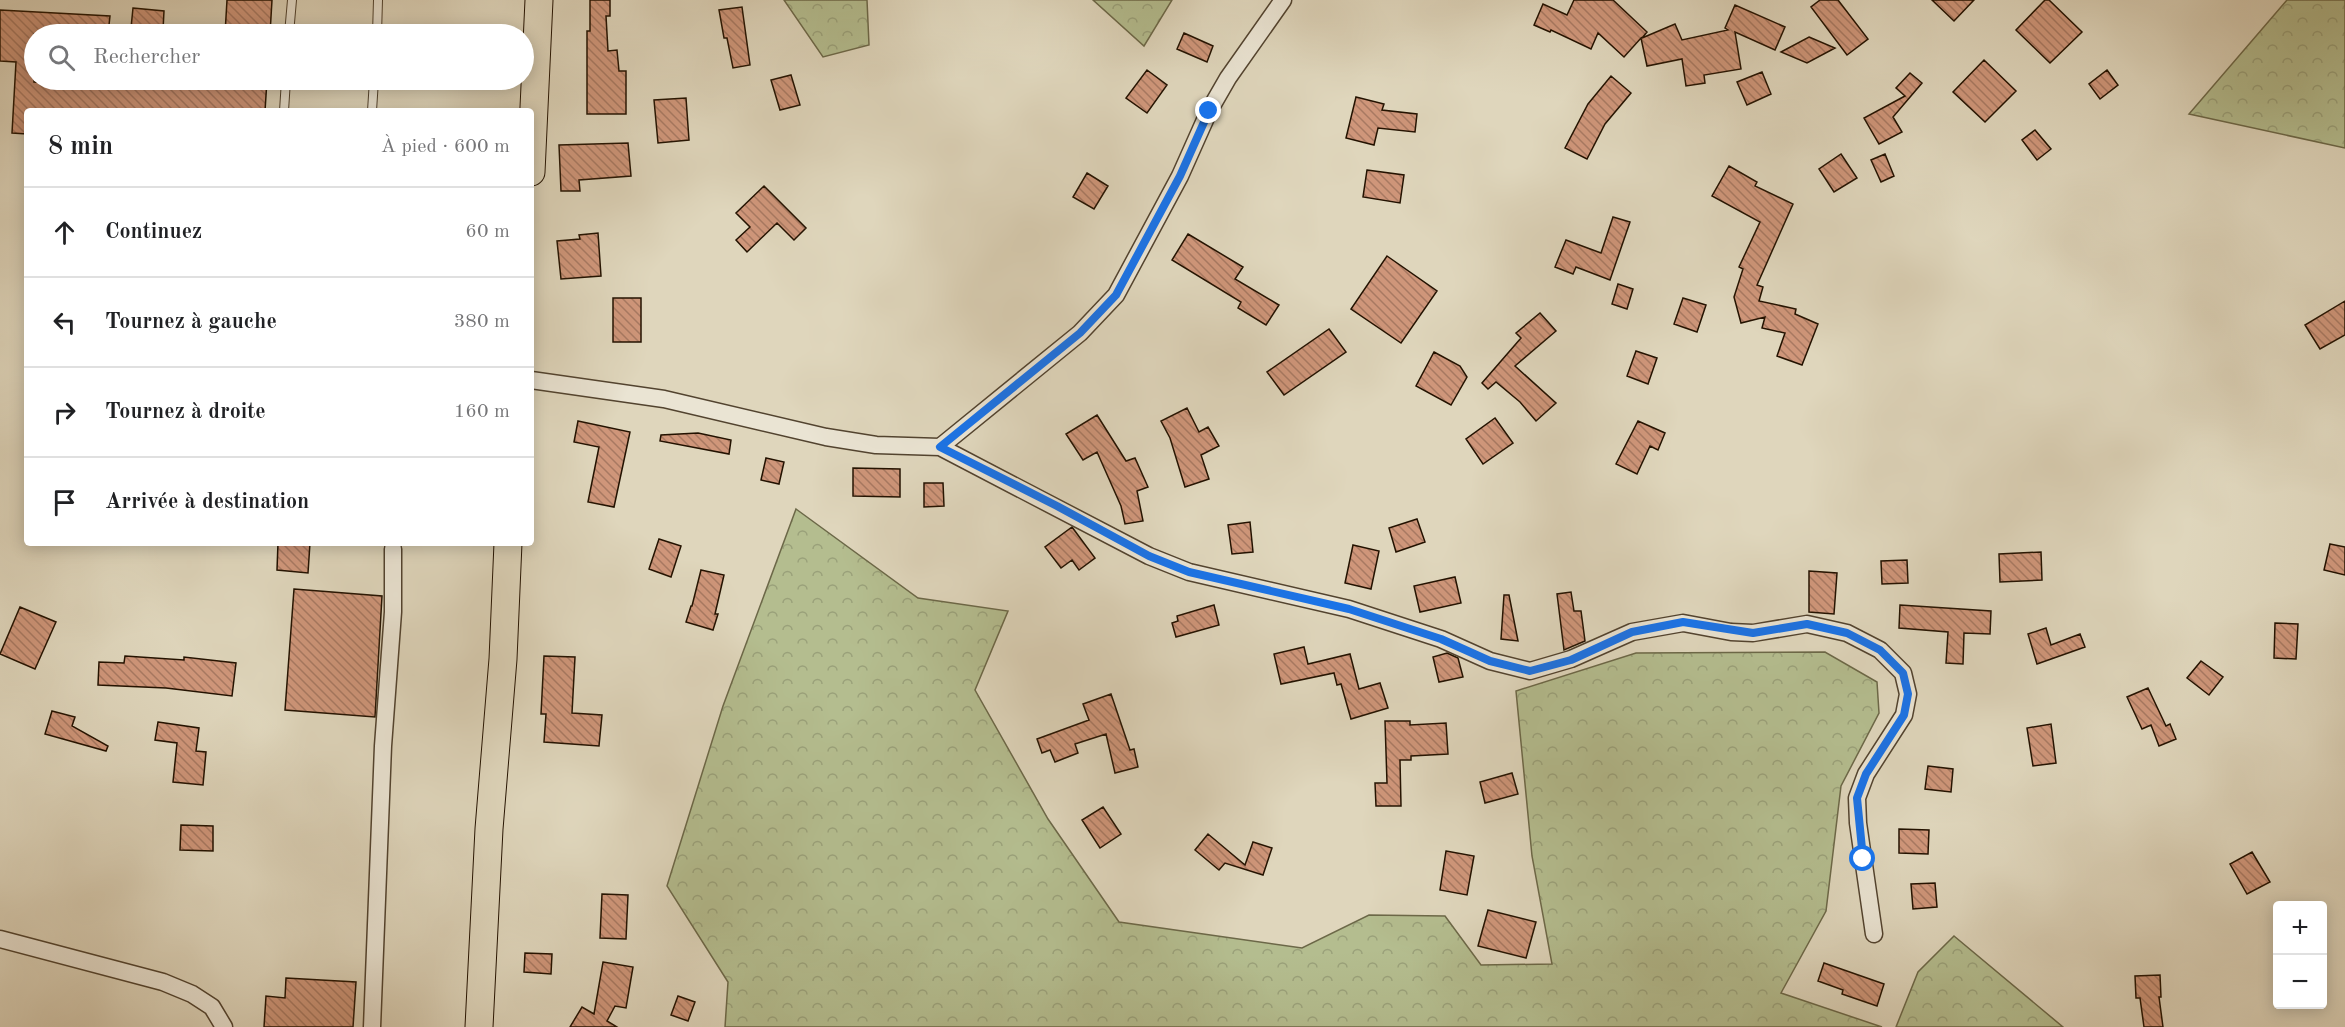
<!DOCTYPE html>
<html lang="fr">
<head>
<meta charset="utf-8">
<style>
	body { margin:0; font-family:"Old Standard TT",serif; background:#f2f2f2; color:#202124 }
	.controls { position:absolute; right:18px; bottom:18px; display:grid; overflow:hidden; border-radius:6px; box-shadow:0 3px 15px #0003 }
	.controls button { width:54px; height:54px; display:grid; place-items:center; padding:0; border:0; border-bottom:2px solid #e0e0e0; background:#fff; color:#202124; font:30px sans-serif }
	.stop { position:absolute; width:18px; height:18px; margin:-14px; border:4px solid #1a73e8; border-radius:50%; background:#fff }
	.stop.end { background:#1a73e8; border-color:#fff; box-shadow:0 2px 6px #0008 }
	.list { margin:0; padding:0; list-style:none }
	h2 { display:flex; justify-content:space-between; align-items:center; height:78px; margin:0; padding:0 24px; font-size:26px }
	h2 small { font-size:20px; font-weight:400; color:#757577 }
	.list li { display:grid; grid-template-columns:39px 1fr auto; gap:18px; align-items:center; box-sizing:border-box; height:90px; padding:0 24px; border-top:2px solid #e0e0e0 }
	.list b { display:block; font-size:22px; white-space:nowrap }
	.list em { font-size:20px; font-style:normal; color:#757577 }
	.icon { flex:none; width:33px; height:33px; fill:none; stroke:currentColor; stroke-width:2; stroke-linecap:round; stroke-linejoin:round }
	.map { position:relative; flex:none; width:2345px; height:1027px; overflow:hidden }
	.search { position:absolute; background:#fff; box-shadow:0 3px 15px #0003; left:24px; top:24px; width:510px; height:66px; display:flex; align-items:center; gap:15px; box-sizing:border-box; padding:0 21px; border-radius:33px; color:#757577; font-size:22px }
	.panel { position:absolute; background:#fff; box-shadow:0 3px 15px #0003; left:24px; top:108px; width:510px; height:438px; border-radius:6px }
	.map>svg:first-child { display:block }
</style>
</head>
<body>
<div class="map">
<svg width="2345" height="1027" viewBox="0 0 2345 1027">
	<defs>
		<pattern id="forest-crowns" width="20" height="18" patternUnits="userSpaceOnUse" patternTransform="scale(1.5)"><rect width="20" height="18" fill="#b4bd8f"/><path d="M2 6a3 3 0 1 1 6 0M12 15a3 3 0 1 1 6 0" fill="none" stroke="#9aa17a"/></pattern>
		<pattern id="building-back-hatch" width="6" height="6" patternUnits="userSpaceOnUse" patternTransform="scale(1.5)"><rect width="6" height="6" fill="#cf967a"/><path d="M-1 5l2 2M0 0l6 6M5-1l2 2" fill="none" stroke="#a87962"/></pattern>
	</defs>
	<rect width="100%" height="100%" fill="#dfd6bc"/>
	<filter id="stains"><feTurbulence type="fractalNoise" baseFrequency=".00333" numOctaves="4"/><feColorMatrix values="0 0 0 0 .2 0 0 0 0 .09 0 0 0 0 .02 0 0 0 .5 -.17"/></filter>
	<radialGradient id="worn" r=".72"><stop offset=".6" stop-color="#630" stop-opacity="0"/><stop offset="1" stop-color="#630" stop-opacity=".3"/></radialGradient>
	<path fill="url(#forest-crowns)" stroke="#6c6848" stroke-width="1.5" d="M 784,0 L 867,0 L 869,45 L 823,57 Z
		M 1093,0 L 1172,0 L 1144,46 Z
		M 2287,0 L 2345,0 L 2345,148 L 2189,114 Z
		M 796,509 L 918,598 L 1008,611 L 975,690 L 1048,819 L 1119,922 L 1302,948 L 1369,915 L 1445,916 L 1481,965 L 1552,964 L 1532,856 L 1516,691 L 1636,653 L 1825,652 L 1877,682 L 1879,713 L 1841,786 L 1826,911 L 1781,993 L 1882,1027 L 725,1027 L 728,982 L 667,886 L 723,706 Z
		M 1954,936 L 2063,1027 L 1896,1027 L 1918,972 Z"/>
	<path fill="url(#building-back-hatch)" stroke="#231200" stroke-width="1.5" d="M 227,0 L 272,0 L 270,34 L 225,34 Z
		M 590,0 L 610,0 L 610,16 L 606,16 L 608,51 L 617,50 L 619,71 L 626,71 L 626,114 L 587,114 L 587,31 L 590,31 Z
		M 1574,0 L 1613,0 L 1647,32 L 1642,38 L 1675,24 L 1682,40 L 1728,30 L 1725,28 L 1735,5 L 1785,27 L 1775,50 L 1735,32 L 1741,69 L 1704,75 L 1705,83 L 1686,86 L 1682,59 L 1647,66 L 1641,38 L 1624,57 L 1598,33 L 1591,49 L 1551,30 L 1550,32 L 1534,25 L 1543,4 L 1567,15 Z
		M 1820,0 L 1838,0 L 1868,39 L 1847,55 L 1811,7 Z
		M 1932,0 L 1974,0 L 1954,21 Z
		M 2045,0 L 2049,0 L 2082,32 L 2050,63 L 2016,30 Z
		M 742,7 L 750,65 L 733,68 L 727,38 L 724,38 L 719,10 Z
		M 133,8 L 164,11 L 163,30 L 131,28 Z
		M 0,10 L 110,16 L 108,34 L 34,34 L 34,82 L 121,88 L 122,80 L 267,80 L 265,111 L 27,111 L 27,134 L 12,133 L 16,62 L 0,61 Z
		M 1184,33 L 1213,46 L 1207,62 L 1177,49 Z
		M 1809,37 L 1835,48 L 1807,63 L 1781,52 Z
		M 1984,60 L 2016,91 L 1985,122 L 1953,92 Z
		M 1147,70 L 1167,85 L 1147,113 L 1126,98 Z
		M 2107,70 L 2118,85 L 2100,99 L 2089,84 Z
		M 1762,72 L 1771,94 L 1747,105 L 1737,82 Z
		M 1910,73 L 1922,83 L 1893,117 L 1902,132 L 1879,144 L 1864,118 L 1905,96 L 1896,88 Z
		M 791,75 L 800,105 L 780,110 L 771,80 Z
		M 1611,76 L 1631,93 L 1605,124 L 1587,159 L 1565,148 L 1588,104 Z
		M 1356,97 L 1384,104 L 1382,110 L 1417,114 L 1415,132 L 1378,128 L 1374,145 L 1346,138 Z
		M 686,98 L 689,140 L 658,143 L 654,100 Z
		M 2035,130 L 2051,149 L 2037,160 L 2022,140 Z
		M 628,143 L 631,176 L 579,180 L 580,191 L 561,191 L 559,145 Z
		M 1841,154 L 1857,178 L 1834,192 L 1819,169 Z
		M 1885,154 L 1894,176 L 1881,182 L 1871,160 Z
		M 1729,166 L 1757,182 L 1755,186 L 1793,204 L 1757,285 L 1763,287 L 1759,301 L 1796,309 L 1795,314 L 1818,324 L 1802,365 L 1777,356 L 1785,333 L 1762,328 L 1765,317 L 1741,323 L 1734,297 L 1743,269 L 1739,267 L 1760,222 L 1712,196 Z
		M 1367,170 L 1404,175 L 1400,203 L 1363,197 Z
		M 1087,173 L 1108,186 L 1094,209 L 1073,197 Z
		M 764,186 L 806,228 L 794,240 L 777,223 L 747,252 L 736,240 L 750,227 L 736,213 Z
		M 1613,217 L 1630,222 L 1610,280 L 1576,267 L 1573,274 L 1555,267 L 1566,240 L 1601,253 Z
		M 598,233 L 601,276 L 561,279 L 557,241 L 580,239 L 579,235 Z
		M 1188,234 L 1243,267 L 1235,279 L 1279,305 L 1266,325 L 1238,308 L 1241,302 L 1172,260 Z
		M 1387,256 L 1437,291 L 1401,343 L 1351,309 Z
		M 1618,284 L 1633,289 L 1627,309 L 1612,304 Z
		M 613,298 L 641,298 L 641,342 L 613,342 Z
		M 1683,298 L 1706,305 L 1697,332 L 1674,324 Z
		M 2345,301 L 2345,335 L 2320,349 L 2305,325 Z
		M 1540,313 L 1556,331 L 1515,366 L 1556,403 L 1536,421 L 1520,402 L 1496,382 L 1488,389 L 1482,383 L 1521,338 L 1516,333 Z
		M 1329,329 L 1346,352 L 1284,395 L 1267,372 Z
		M 1636,351 L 1657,358 L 1648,384 L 1627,376 Z
		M 1434,352 L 1460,366 L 1467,377 L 1451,405 L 1416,386 Z
		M 1187,408 L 1199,432 L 1208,427 L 1219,446 L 1201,455 L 1209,479 L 1185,487 L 1170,438 L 1161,421 Z
		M 1097,415 L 1126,461 L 1135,458 L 1148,487 L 1137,491 L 1143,521 L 1125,524 L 1121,506 L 1097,452 L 1083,460 L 1066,434 Z
		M 1495,418 L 1513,443 L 1483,464 L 1466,439 Z
		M 578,421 L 630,432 L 614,507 L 588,502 L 599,447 L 574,442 Z
		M 1638,421 L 1665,433 L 1658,450 L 1650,446 L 1637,474 L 1616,464 Z
		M 698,433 L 731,440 L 729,454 L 660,441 L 661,435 Z
		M 766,458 L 784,462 L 779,484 L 761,480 Z
		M 853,468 L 900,469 L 900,497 L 853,496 Z
		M 924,483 L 943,483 L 944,506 L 924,507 Z
		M 1417,519 L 1425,542 L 1396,552 L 1389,528 Z
		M 1250,522 L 1253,552 L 1232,554 L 1228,525 Z
		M 1072,527 L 1095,558 L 1079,570 L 1072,560 L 1061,568 L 1045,547 Z
		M 659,539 L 681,546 L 671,577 L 649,569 Z
		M 278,543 L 310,543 L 308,573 L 277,570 Z
		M 2330,544 L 2345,547 L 2345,575 L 2324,570 Z
		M 1353,545 L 1379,551 L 1371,589 L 1345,583 Z
		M 2041,552 L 2042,580 L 2000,582 L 1999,554 Z
		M 1907,560 L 1908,583 L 1882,584 L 1881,561 Z
		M 701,570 L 724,575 L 715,614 L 718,614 L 713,630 L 686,622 L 691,606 L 692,606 Z
		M 1809,571 L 1837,573 L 1834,614 L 1809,612 Z
		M 1455,577 L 1461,603 L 1420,612 L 1414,586 Z
		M 294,589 L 382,596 L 375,717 L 285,710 Z
		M 1571,592 L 1574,611 L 1581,611 L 1585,641 L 1564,650 L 1557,594 Z
		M 1504,595 L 1509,595 L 1518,641 L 1501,639 Z
		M 1214,605 L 1219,625 L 1176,637 L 1172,623 L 1178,621 L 1177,616 Z
		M 1900,605 L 1991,611 L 1990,634 L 1964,633 L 1963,664 L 1946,663 L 1948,632 L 1899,628 Z
		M 20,607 L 56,622 L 35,669 L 0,654 Z
		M 2275,623 L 2298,624 L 2296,659 L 2274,658 Z
		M 2046,628 L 2051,645 L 2080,634 L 2085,647 L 2037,664 L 2028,634 Z
		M 1304,647 L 1308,664 L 1350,654 L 1359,689 L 1380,683 L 1388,708 L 1351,719 L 1341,684 L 1337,685 L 1334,673 L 1281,684 L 1274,654 Z
		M 1447,653 L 1458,658 L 1463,677 L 1439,682 L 1433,657 Z
		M 125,656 L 184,660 L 184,657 L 236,663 L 232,696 L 166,688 L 98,685 L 99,662 L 124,663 Z
		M 544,656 L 575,657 L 572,713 L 602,715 L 599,746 L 544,742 L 546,714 L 541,714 Z
		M 2201,661 L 2223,677 L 2209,695 L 2187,678 Z
		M 2148,688 L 2166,726 L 2170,724 L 2176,739 L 2159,746 L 2151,725 L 2142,729 L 2127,697 Z
		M 1111,694 L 1130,750 L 1134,749 L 1138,767 L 1115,773 L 1106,734 L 1075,744 L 1078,753 L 1055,762 L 1050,750 L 1042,753 L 1037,739 L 1089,720 L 1083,704 Z
		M 52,711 L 75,717 L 72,726 L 108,746 L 106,751 L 45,734 Z
		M 1385,721 L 1410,721 L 1410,725 L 1446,723 L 1448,754 L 1411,756 L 1411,760 L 1400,760 L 1401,806 L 1376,806 L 1375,783 L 1387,783 Z
		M 158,722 L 199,728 L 196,751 L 206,752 L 203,785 L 173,782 L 177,743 L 155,740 Z
		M 2051,724 L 2056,763 L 2033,766 L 2027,728 Z
		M 1928,766 L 1953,769 L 1951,792 L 1925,789 Z
		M 1512,773 L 1518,794 L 1485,803 L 1480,782 Z
		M 1103,807 L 1121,834 L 1100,848 L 1082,820 Z
		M 181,825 L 213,826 L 213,851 L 180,850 Z
		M 1899,829 L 1929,830 L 1928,854 L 1899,853 Z
		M 1208,834 L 1245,865 L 1253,842 L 1272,848 L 1263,875 L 1225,863 L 1219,870 L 1195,850 Z
		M 1446,851 L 1474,856 L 1467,895 L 1440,890 Z
		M 2252,852 L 2270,882 L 2247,894 L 2230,864 Z
		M 1935,883 L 1937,907 L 1913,909 L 1911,884 Z
		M 602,894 L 628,895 L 626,939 L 600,938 Z
		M 1488,910 L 1536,922 L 1526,958 L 1478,946 Z
		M 525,953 L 552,954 L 551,974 L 524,972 Z
		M 603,962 L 633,967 L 626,1008 L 615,1006 L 607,1021 L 617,1027 L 570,1027 L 582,1007 L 594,1014 Z
		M 1824,963 L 1884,984 L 1877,1006 L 1842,994 L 1843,990 L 1818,981 Z
		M 2160,975 L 2161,997 L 2159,997 L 2163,1027 L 2144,1027 L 2140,998 L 2136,998 L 2135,976 Z
		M 286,978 L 356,982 L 353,1027 L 264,1027 L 266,996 L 285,998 Z
		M 678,996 L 695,1002 L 688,1021 L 671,1015 Z"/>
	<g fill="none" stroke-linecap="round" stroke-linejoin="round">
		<defs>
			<path id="service" d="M 289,34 L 292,0
				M 377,34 L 378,0
				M 284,111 L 286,80
				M 372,111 L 374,80"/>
			<path id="minor" d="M 531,380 L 664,399 L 826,437 L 876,445 L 940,447 L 1149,556 L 1189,572 L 1349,609 L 1441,639 L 1490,661 L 1530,671 L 1571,659 L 1632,632 L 1683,623 L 1731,632 L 1753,633 L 1807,624 L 1847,633 L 1880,650 L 1903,673 L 1908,694 L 1904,715 L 1866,774 L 1857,798 L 1858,823 L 1874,934
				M 940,447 L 1080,333 L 1116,295 L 1180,176 L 1209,111 L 1228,78 L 1283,0
				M 0,939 L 163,982 L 192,994 L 212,1007 L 224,1027
				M 372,1027 L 383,746 L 393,612 L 393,549"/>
			<path id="primary" d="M 531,172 L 539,0
				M 479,1027 L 489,829 L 503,659 L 508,543"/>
		</defs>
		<use href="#service" stroke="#52432f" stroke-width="10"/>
		<use href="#minor" stroke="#52432f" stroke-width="19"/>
		<use href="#primary" stroke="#231200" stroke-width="29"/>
		<use href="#service" stroke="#eae4d3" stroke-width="8"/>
		<use href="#minor" stroke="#eae4d3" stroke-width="16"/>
		<use href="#primary" stroke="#dfd6bc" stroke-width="27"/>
	</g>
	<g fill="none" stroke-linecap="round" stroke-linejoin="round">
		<path stroke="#1a73e8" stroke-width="8" d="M 1209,111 L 1180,176 L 1116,295 L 1080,333 L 940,447 L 1057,506 L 1149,556 L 1189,572 L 1349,609 L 1441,639 L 1490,661 L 1530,671 L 1571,660 L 1632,632 L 1683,622 L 1753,633 L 1807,624 L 1847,633 L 1880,650 L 1903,673 L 1908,694 L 1904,715 L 1866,774 L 1857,798 L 1863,859"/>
	</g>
	<rect width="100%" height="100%" filter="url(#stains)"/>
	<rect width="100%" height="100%" fill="url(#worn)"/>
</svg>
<div class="controls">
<button>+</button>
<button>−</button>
</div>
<div class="stop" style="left:1863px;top:859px"></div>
<div class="stop end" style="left:1209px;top:111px"></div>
<div class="search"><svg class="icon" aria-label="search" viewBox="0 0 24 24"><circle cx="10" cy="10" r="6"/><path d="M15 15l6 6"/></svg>Rechercher</div>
<section class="panel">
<h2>8 min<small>À pied · 600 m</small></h2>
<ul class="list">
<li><svg class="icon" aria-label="ahead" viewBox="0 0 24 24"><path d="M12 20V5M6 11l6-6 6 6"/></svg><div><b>Continuez</b></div><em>60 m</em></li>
<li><svg class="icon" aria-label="left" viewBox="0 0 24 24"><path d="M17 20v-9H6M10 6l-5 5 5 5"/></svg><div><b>Tournez à gauche</b></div><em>380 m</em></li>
<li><svg class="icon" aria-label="right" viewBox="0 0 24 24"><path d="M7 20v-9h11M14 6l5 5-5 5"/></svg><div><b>Tournez à droite</b></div><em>160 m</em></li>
<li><svg class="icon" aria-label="arrive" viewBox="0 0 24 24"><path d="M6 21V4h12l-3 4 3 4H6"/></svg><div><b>Arrivée à destination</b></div></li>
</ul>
</section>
</div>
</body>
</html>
